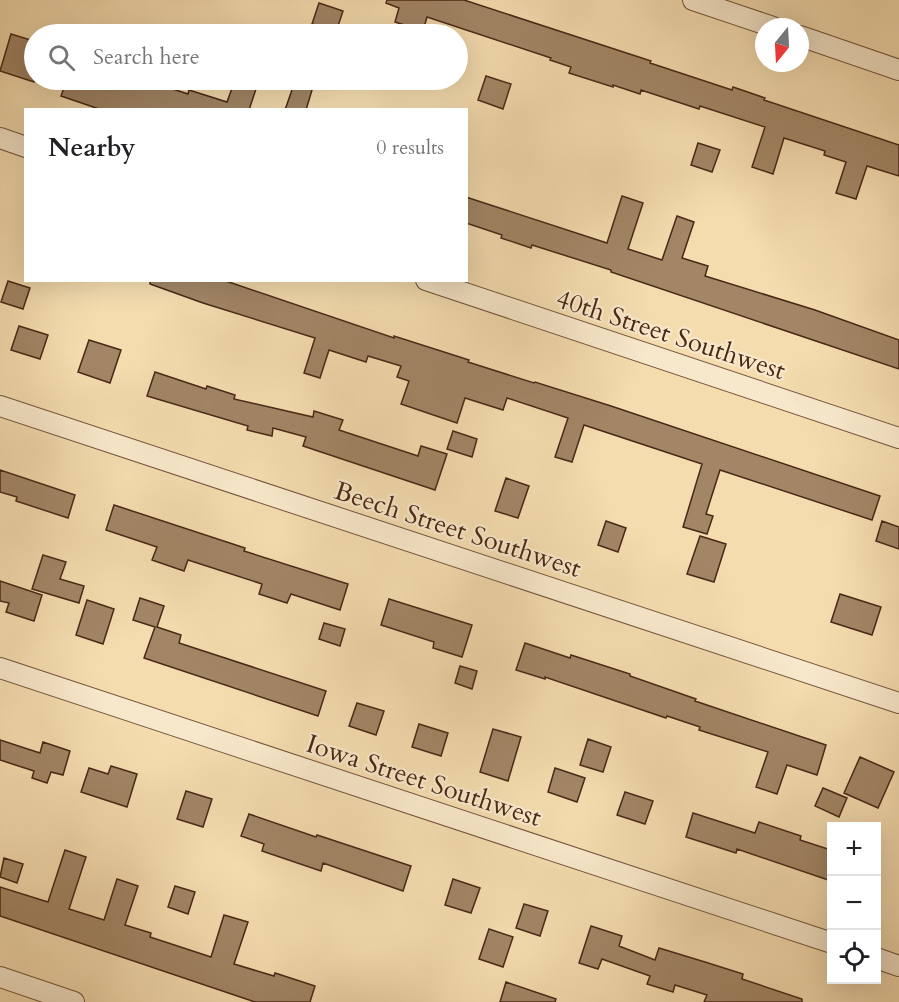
<!DOCTYPE html>
<html lang="en">
<head>
<meta charset="utf-8">
<style>
	body { margin:0; font-family:Cardo,serif; background:#f6f6f6; color:#202124 }
	.controls { position:absolute; right:18px; bottom:18px; display:grid; overflow:hidden; border-radius:0px; box-shadow:0 6px 24px #0002 }
	.controls button { width:54px; height:54px; display:grid; place-items:center; padding:0; border:0; border-bottom:2px solid #e0e0e0; background:#fff; color:#202124; font:30px sans-serif }
	.compass { position:absolute; left:755px; top:18px; width:54px; height:54px; border-radius:50%; background:#fff; box-shadow:0 6px 24px #0002; rotate:198deg }
	.list { margin:0; padding:0; list-style:none }
	h2 { display:flex; justify-content:space-between; align-items:center; height:78px; margin:0; padding:0 24px; font-size:26px }
	h2 small { font-size:20px; font-weight:400; color:#757577 }
	.icon { flex:none; width:33px; height:33px; fill:none; stroke:currentColor; stroke-width:2; stroke-linecap:round; stroke-linejoin:round }
	.map { position:relative; flex:none; width:899px; height:1002px; overflow:hidden }
	.search { position:absolute; background:#fff; box-shadow:0 6px 24px #0002; left:24px; top:24px; width:444px; height:66px; display:flex; align-items:center; gap:15px; box-sizing:border-box; padding:0 21px; border-radius:33px; color:#757577; font-size:22px }
	.panel { position:absolute; background:#fff; box-shadow:0 6px 24px #0002; left:24px; top:108px; width:444px; height:174px; border-radius:0px }
	.map>svg:first-child { display:block }
</style>
</head>
<body>
<div class="map">
<svg width="899" height="1002" viewBox="0 0 899 1002">
	<rect width="100%" height="100%" fill="#f4dcaf"/>
	<filter id="stains"><feTurbulence type="fractalNoise" baseFrequency=".00333" numOctaves="4"/><feColorMatrix values="0 0 0 0 .2 0 0 0 0 .09 0 0 0 0 .02 0 0 0 .5 -.17"/></filter>
	<radialGradient id="worn" r=".72"><stop offset=".6" stop-color="#630" stop-opacity="0"/><stop offset="1" stop-color="#630" stop-opacity=".3"/></radialGradient>
	<path fill="#a28666" stroke="#492816" stroke-width="1.5" d="M 387,0 L 464,0 L 651,61 L 650,63 L 732,90 L 733,87 L 765,98 L 764,100 L 899,145 L 899,176 L 867,166 L 856,199 L 836,193 L 846,162 L 824,155 L 825,151 L 784,138 L 773,174 L 752,167 L 765,127 L 700,106 L 699,109 L 641,90 L 640,94 L 613,85 L 613,87 L 569,73 L 571,67 L 550,60 L 551,58 L 427,17 L 423,31 L 395,22 L 399,8 L 386,3 Z
		M 319,3 L 343,11 L 336,32 L 312,24 Z
		M 11,34 L 34,41 L 34,82 L 0,71 Z
		M 486,76 L 511,84 L 503,109 L 478,100 Z
		M 67,80 L 145,80 L 188,94 L 189,90 L 227,102 L 235,80 L 248,80 L 258,83 L 249,110 L 102,110 L 61,96 Z
		M 294,84 L 312,90 L 306,110 L 285,110 Z
		M 698,143 L 720,150 L 712,172 L 691,165 Z
		M 622,196 L 643,203 L 628,249 L 662,260 L 677,216 L 694,222 L 682,258 L 708,266 L 705,276 L 815,310 L 899,340 L 899,369 L 611,272 L 611,270 L 532,245 L 531,248 L 501,238 L 502,235 L 466,223 L 466,197 L 607,243 Z
		M 150,280 L 223,280 L 394,338 L 394,336 L 469,360 L 468,362 L 534,383 L 535,382 L 611,406 L 880,496 L 872,520 L 720,470 L 706,514 L 713,516 L 707,534 L 683,527 L 702,464 L 584,425 L 572,462 L 555,457 L 568,418 L 507,398 L 503,410 L 465,398 L 457,423 L 401,404 L 409,381 L 397,377 L 401,366 L 368,356 L 366,362 L 329,350 L 320,378 L 304,373 L 315,338 L 203,303 L 150,284 Z
		M 8,281 L 30,288 L 23,309 L 1,302 Z
		M 19,326 L 48,335 L 40,359 L 11,350 Z
		M 89,340 L 121,350 L 110,383 L 78,372 Z
		M 155,372 L 206,389 L 207,386 L 235,395 L 234,399 L 313,417 L 314,411 L 343,420 L 339,430 L 418,456 L 421,446 L 447,454 L 435,490 L 303,446 L 306,437 L 273,428 L 272,436 L 247,430 L 248,426 L 147,396 Z
		M 453,431 L 477,439 L 472,457 L 447,449 Z
		M 0,470 L 75,495 L 68,518 L 16,501 L 17,497 L 0,492 Z
		M 506,478 L 529,486 L 518,518 L 495,511 Z
		M 114,505 L 245,548 L 244,551 L 348,584 L 340,610 L 291,594 L 287,603 L 259,594 L 262,584 L 188,560 L 184,571 L 152,560 L 157,547 L 106,530 Z
		M 606,521 L 626,528 L 618,552 L 598,545 Z
		M 882,521 L 899,527 L 899,549 L 876,541 Z
		M 700,536 L 726,544 L 714,582 L 687,574 Z
		M 43,555 L 66,562 L 60,579 L 84,586 L 79,603 L 32,589 Z
		M 0,581 L 42,595 L 34,621 L 6,612 L 9,603 L 0,601 Z
		M 840,594 L 881,607 L 872,635 L 831,622 Z
		M 140,598 L 164,606 L 157,627 L 181,635 L 179,643 L 326,691 L 318,716 L 144,658 L 155,627 L 133,620 Z
		M 389,599 L 472,625 L 462,657 L 433,648 L 434,642 L 381,625 Z
		M 87,600 L 114,609 L 103,644 L 76,635 Z
		M 324,623 L 345,629 L 340,646 L 319,639 Z
		M 525,643 L 570,658 L 571,655 L 630,674 L 630,676 L 696,699 L 695,701 L 826,745 L 817,775 L 787,765 L 777,794 L 756,787 L 768,752 L 699,730 L 700,727 L 667,716 L 666,718 L 545,677 L 545,679 L 516,670 Z
		M 460,666 L 477,671 L 472,689 L 455,683 Z
		M 357,703 L 384,711 L 376,735 L 349,726 Z
		M 419,724 L 448,733 L 441,756 L 412,747 Z
		M 493,729 L 521,737 L 508,781 L 480,772 Z
		M 588,739 L 611,747 L 603,772 L 580,765 Z
		M 0,740 L 40,753 L 43,742 L 70,751 L 63,775 L 51,772 L 47,783 L 32,778 L 34,771 L 0,760 Z
		M 860,757 L 894,772 L 878,808 L 844,793 Z
		M 111,766 L 137,774 L 127,807 L 81,792 L 89,768 L 108,774 Z
		M 555,768 L 585,778 L 577,802 L 548,792 Z
		M 823,788 L 847,798 L 839,817 L 815,806 Z
		M 186,791 L 212,799 L 203,827 L 177,819 Z
		M 625,792 L 653,801 L 645,824 L 617,815 Z
		M 693,813 L 755,833 L 759,822 L 801,836 L 800,840 L 831,850 L 831,881 L 737,849 L 736,853 L 686,837 Z
		M 249,814 L 316,837 L 317,835 L 411,866 L 403,891 L 323,863 L 321,871 L 262,851 L 264,844 L 241,836 Z
		M 65,850 L 86,857 L 69,909 L 104,920 L 117,879 L 138,886 L 125,925 L 151,933 L 150,937 L 211,957 L 224,915 L 248,922 L 234,964 L 274,976 L 275,973 L 315,986 L 310,1002 L 255,1002 L 0,916 L 0,887 L 48,902 Z
		M 4,858 L 23,864 L 17,883 L 0,877 Z
		M 453,879 L 480,888 L 471,913 L 445,905 Z
		M 175,886 L 195,892 L 188,914 L 168,907 Z
		M 524,904 L 548,911 L 540,936 L 516,928 Z
		M 591,926 L 622,936 L 619,946 L 655,960 L 659,948 L 705,962 L 743,974 L 742,979 L 802,999 L 802,1002 L 704,1002 L 707,995 L 675,985 L 673,992 L 647,984 L 650,976 L 602,959 L 598,969 L 579,963 Z
		M 489,929 L 513,937 L 503,967 L 479,959 Z
		M 506,982 L 556,999 L 555,1002 L 500,1002 Z"/>
	<g fill="none" stroke-linecap="round" stroke-linejoin="round">
		<defs>
			<path id="street" d="M 693,0 L 773,27
				M 800,36 L 899,70
				M 0,138 L 26,147
				M 426,280 L 899,438
				M 0,406 L 899,703
				M 0,668 L 832,943
				M 876,958 L 899,966
				M 0,977 L 74,1002"/>
		</defs>
		<use href="#street" stroke="#74553c" stroke-width="22"/>
		<use href="#street" stroke="#f8e8cb" stroke-width="20"/>
	</g>
	<g text-anchor="middle" stroke-width="4.5" stroke-linejoin="round" paint-order="stroke">
		<g font-size="26" fill="#492816" stroke="#f8e8cb">
			<text transform="translate(671 334) rotate(18)" y="9">40th Street Southwest</text>
			<text transform="translate(458 529) rotate(18)" y="9">Beech Street Southwest</text>
			<text transform="translate(424 780) rotate(18)" y="9">Iowa Street Southwest</text>
		</g>
	</g>
	<rect width="100%" height="100%" filter="url(#stains)"/>
	<rect width="100%" height="100%" fill="url(#worn)"/>
</svg>
<div class="controls">
<button>+</button>
<button>−</button>
<button><svg class="icon" aria-label="locate" viewBox="0 0 24 24"><circle cx="12" cy="12" r="6"/><path d="M12 2v4M12 18v4M2 12h4M18 12h4"/></svg></button>
</div>
<svg class="compass" viewBox="-18 -18 36 36"><path d="M0-13l5 13h-10z" fill="#e53935"/><path d="M0 13l5-13h-10z" fill="#757577"/></svg>
<div class="search"><svg class="icon" aria-label="search" viewBox="0 0 24 24"><circle cx="10" cy="10" r="6"/><path d="M15 15l6 6"/></svg>Search here</div>
<section class="panel">
<h2>Nearby<small>0 results</small></h2>
<ul class="list">
</ul>
</section>
</div>
</body>
</html>
